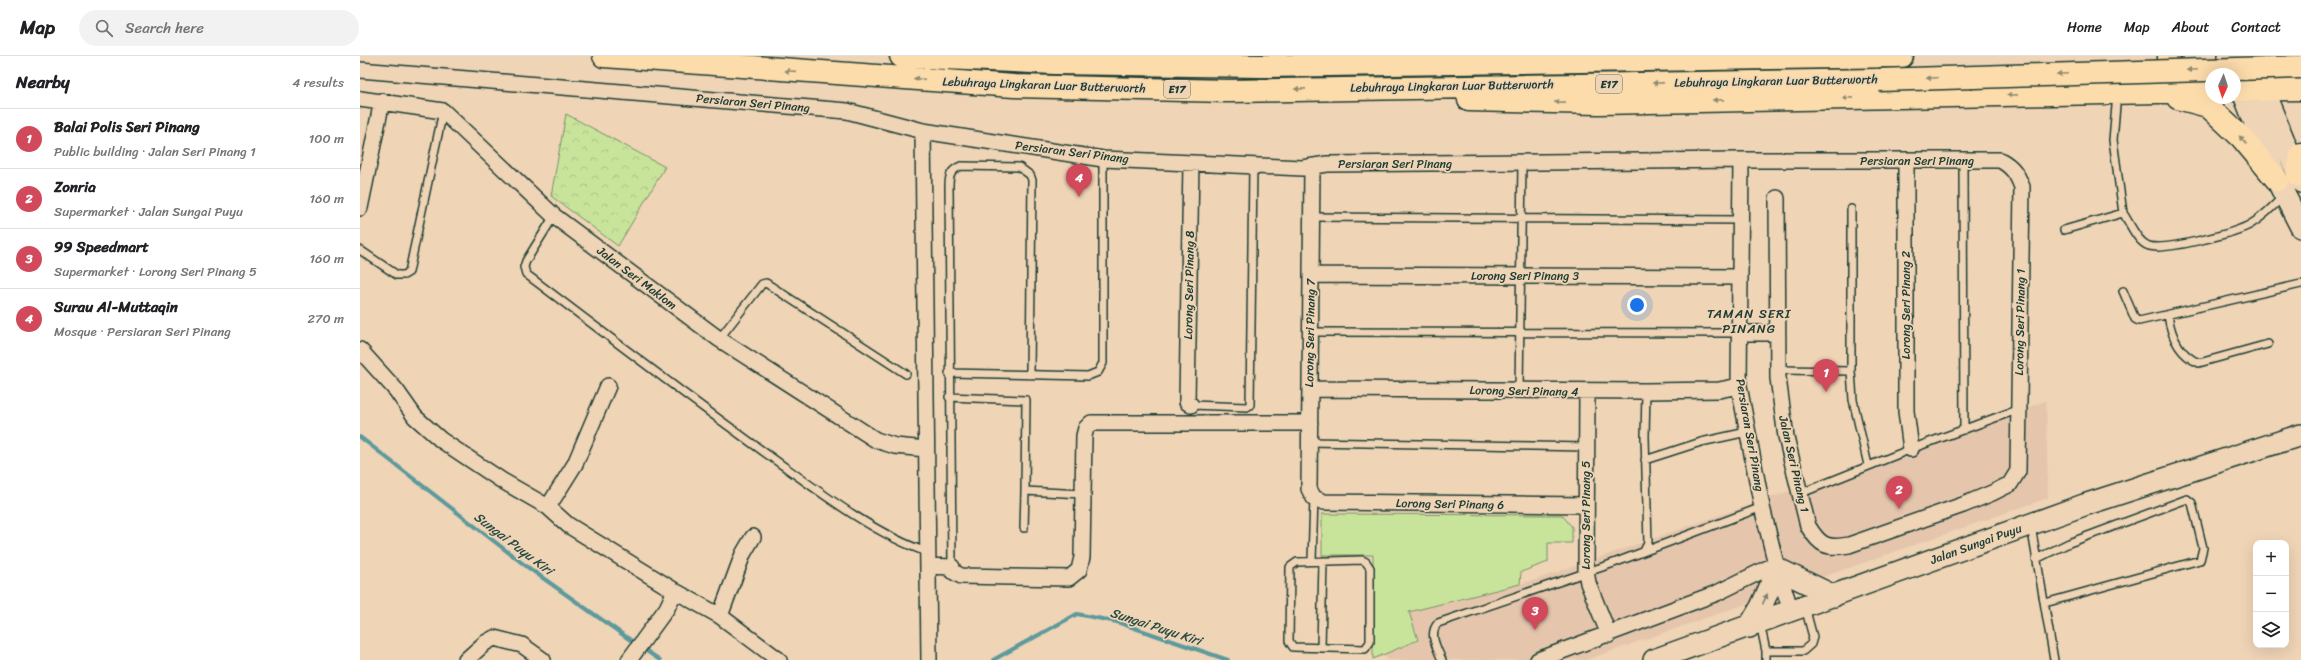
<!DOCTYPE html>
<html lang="en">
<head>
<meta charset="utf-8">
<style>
	body { margin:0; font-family:Sriracha,sans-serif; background:#f2f2f2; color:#202124 }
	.controls { position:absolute; right:12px; bottom:12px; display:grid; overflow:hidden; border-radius:8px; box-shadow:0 4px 16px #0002 }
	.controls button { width:36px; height:36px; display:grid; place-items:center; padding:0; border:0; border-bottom:1px solid #e0e0e0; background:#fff; color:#202124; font:20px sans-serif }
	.compass { position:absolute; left:1845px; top:12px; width:36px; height:36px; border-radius:50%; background:#fff; box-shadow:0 4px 16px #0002; rotate:183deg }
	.you { position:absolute; left:1277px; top:249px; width:14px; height:14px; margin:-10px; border:3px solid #fff; border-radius:50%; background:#1a73e8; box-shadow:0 0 0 6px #1a73e833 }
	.badge { display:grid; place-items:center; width:26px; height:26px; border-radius:50%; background:#d1495b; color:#fff; font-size:13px; font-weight:700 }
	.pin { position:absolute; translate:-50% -33px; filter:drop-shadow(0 1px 2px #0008) }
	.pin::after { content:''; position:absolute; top:21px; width:14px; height:12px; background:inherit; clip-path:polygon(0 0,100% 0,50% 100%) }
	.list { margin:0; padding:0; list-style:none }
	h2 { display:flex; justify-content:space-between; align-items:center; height:52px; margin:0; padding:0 16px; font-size:17px }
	h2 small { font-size:13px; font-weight:400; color:#757577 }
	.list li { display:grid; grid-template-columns:26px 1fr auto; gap:12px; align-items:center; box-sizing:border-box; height:60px; padding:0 16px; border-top:1px solid #e0e0e0 }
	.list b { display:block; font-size:15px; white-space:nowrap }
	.list p { margin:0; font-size:13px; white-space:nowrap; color:#757577 }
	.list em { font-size:13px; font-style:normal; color:#757577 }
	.icon { flex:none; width:22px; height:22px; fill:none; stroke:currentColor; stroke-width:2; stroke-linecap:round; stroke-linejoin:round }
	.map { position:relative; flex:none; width:1941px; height:604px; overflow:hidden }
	header { display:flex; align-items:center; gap:24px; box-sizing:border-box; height:56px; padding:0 20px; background:#fff; border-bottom:1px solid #e0e0e0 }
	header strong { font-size:19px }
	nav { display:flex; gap:22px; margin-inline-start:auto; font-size:14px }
	.search { width:280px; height:36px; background:#f2f2f2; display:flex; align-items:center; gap:10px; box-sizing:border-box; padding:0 14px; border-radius:22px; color:#757577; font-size:15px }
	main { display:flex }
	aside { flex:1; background:#fff }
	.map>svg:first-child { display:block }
</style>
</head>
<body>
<header>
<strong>Map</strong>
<div class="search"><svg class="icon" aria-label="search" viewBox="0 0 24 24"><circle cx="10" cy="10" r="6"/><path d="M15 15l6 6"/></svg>Search here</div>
<nav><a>Home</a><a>Map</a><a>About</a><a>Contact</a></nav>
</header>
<main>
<aside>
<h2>Nearby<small>4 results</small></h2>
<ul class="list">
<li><span class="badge">1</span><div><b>Balai Polis Seri Pinang</b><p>Public building · Jalan Seri Pinang 1</p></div><em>100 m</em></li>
<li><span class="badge">2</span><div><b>Zonria</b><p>Supermarket · Jalan Sungai Puyu</p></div><em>160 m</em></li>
<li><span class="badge">3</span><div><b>99 Speedmart</b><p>Supermarket · Lorong Seri Pinang 5</p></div><em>160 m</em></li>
<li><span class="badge">4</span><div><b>Surau Al-Muttaqin</b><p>Mosque · Persiaran Seri Pinang</p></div><em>270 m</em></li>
</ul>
</aside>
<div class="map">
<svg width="1941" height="604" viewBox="0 0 1941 604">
	<defs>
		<pattern id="forest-crowns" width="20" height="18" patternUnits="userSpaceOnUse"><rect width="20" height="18" fill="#c8e49b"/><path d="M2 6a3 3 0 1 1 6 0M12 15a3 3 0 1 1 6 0" fill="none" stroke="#abc486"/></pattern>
	</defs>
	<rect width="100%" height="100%" fill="#efd4b6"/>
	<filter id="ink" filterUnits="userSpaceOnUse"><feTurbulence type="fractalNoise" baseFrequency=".025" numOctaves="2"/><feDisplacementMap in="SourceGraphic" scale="8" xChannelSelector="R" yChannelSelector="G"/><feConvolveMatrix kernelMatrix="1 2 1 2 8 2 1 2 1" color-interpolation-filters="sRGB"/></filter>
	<g filter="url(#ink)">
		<path fill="#e5c6ad" d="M 1686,345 L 1688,442 L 1226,604 L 1027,604 L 1025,598 L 1058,584 L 1049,556 L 1175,524 Z"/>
		<path fill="#c8e49b" stroke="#749068" d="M 962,458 L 1202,459 L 1212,471 L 1212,487 L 1188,487 L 1188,506 L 1161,516 L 1160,528 L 1049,556 L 1058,584 L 1013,603 L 1013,499 L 962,499 Z"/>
		<path fill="url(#forest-crowns)" stroke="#749068" d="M 206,58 L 305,111 L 258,190 L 191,140 Z"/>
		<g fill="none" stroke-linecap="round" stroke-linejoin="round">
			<path stroke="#5d999c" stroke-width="4" d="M 0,381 L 166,510 L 276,588
				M 282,592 L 300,604
				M 633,604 L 717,558 L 757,566 L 868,604"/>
			<defs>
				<path id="service" d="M 1603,106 L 1604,374
					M 1491,153 L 1491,315 L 1493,344 L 1508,409
					M 1763,157 C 1770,167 1777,186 1789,190 C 1805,195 1876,177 1891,168 C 1904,160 1913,151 1923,140
					M 194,160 L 166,205 L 164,211 L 166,218 C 250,281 332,345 418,406 C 461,437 518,480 567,496
					M 951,161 L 1380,164
					M 1704,174 L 1763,157 L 1753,84 L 1757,38
					M 0,194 L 37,219 L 44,219 L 49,216 L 83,55
					M 1763,235 L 1775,263 L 1779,265 L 1941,228
					M 1808,259 C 1811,280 1819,299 1839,307 L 1908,288
					M 950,276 L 1380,277
					M 359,283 L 402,228 L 406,227 L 546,318
					M 1418,314 L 1491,315
					M 589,317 L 728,320 L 738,316 L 743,307 L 743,103
					M 1159,335 L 1162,106
					M 589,341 L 666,344 L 665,435
					M 831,349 L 887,351 L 890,349 L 893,111
					M 950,386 L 1226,391
					M 1285,404 L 1341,386 L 1387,376
					M 1439,438 L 1551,393 L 1659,353
					M 1671,470 L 1694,604
					M 664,472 L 665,435 L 723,438
					M 1284,495 L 1288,487 L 1285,381 L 1286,335
					M 1676,503 L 1709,487 L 1827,443 L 1832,447 L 1843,492 L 1840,504 L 1685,547
					M 1002,504 L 1006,506 L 1010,512 L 1010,586 L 1005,593 L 933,591 L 929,585 L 930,511 L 937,506 Z
					M 952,505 L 954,442
					M 592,511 L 589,130 C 589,119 591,114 601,110 L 659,111 L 670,119 L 672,124 L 670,319
					M 1400,567 L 1406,595 L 1406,604
					M 961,592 L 963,505
					M 1406,595 L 1443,595 L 1451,588 L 1453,581 L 1445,551
					M 1082,604 C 1077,592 1068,578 1078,567 L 1251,508 L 1402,451"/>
				<path id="minor" d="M 0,14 L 487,55 L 563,75 L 743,103 L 942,112 L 967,108 L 1381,104 L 1640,104 C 1653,111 1657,118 1662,131 L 1658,415 L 1650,428 L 1632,437 L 1603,449 L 1489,489 C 1467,493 1460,490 1448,470 L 1426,381 L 1418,322 L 1417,142
					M 0,43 L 83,55 L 194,160 L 359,283 L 516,384 L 535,390 L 566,393
					M 563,75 L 569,604
					M 1381,104 L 1379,330 L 1402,451 L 1416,508 L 1431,555
					M 1546,105 L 1546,355 L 1551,393
					M 952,112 L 949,433 L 954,442 L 964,446 L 1226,449
					M 0,152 L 22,45
					M 951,219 L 1380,221
					M 1380,277 L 1417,277
					M 0,294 L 36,334 L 55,361 L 81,384 L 141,424 L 188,451 L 208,469 L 315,535 L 360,560 L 419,604
					M 950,333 L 1286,335 L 1359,334 L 1379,330
					M 1227,335 L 1226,515 L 1228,527 L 1249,579
					M 831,349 L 827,346 L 831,107
					M 188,451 L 215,408 L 248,330
					M 568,510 L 592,511 L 592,515 L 601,520 L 709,522 L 719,514 L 722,501 L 724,380 L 726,372 L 731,367 L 950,367
					M 360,560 L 383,498 L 393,481
					M 106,604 L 125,587 L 134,582 L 162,589 L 183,604
					M 269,604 L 307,552 L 315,535
					M 1178,604 L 1357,537 L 1416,508"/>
				<path id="secondary" d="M 1869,0 L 1917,124 L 1941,171
					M 1889,0 L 1941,126
					M 1389,571 L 1401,551 L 1418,513 L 1474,540
					M 1294,604 L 1724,449 L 1941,379"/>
				<path id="motorway" d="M 244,0 L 654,30 L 868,35 L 1519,24
					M 541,0 L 695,7 L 902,10 L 1542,0
					M 1791,28 C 1801,23 1810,12 1809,0
					M 1875,34 L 1941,33
					M 1818,42 L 1848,50 L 1882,82 L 1917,124
					M 1109,44 L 1239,47 L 1851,35
					M 1938,119 L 1941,98"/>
			</defs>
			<use href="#service" stroke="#1f3d34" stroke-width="10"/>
			<use href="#minor" stroke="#1f3d34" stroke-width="18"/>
			<use href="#secondary" stroke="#1f3d34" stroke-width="24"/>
			<use href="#motorway" stroke="#1f3d34" stroke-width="25"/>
			<use href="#service" stroke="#efd4b6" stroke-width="7"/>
			<use href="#minor" stroke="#efd4b6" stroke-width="15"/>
			<use href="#secondary" stroke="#efd4b6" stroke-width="21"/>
			<use href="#motorway" stroke="#fddcac" stroke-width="22"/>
			<defs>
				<path id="motorway-bridge" d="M 1519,24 L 1941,11"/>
			</defs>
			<use href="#motorway-bridge" stroke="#1f3d34" stroke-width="25" stroke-linecap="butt"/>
			<use href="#motorway-bridge" stroke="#fddcac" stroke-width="22"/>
		</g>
		<defs><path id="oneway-solid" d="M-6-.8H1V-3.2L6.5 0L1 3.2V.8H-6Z"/></defs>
		<g fill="#8e8c70">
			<use href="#oneway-solid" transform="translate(1832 14) rotate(178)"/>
			<use href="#oneway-solid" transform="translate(430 15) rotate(-176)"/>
			<use href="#oneway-solid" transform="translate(1702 18) rotate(178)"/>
			<use href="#oneway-solid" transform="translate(1572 22) rotate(178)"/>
			<use href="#oneway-solid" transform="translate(559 23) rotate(-176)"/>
			<use href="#oneway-solid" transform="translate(1298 27) rotate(179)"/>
			<use href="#oneway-solid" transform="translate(940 33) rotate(179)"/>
			<use href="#oneway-solid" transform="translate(1652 39) rotate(179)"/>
			<use href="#oneway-solid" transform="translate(1488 42) rotate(179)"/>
			<use href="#oneway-solid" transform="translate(1358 44) rotate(179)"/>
			<use href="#oneway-solid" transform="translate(1200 46) rotate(-179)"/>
			<use href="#oneway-solid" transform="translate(1883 84) rotate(-133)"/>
		</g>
		<use fill="#7d816e" href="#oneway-solid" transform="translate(1405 543) rotate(-65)"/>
	</g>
	<g text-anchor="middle" stroke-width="3.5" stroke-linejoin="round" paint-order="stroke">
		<g fill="#efd4b6" stroke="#5d6a5b" stroke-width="1">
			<rect x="1236" y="19" width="26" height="18" rx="3"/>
			<rect x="804" y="24" width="26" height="18" rx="3"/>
		</g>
		<g font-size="11" font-weight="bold" fill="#1f3d34">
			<text x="1249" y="32">E17</text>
			<text x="817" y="37">E17</text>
		</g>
		<g font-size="12" fill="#1f3d34" stroke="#efd4b6">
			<text transform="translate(1416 25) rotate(-1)" y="4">Lebuhraya Lingkaran Luar Butterworth</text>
			<text transform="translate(684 29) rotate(2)" y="4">Lebuhraya Lingkaran Luar Butterworth</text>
			<text transform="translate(1092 30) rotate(-1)" y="4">Lebuhraya Lingkaran Luar Butterworth</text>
			<text transform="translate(393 47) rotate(5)" y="4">Persiaran Seri Pinang</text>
			<text transform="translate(712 96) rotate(7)" y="4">Persiaran Seri Pinang</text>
			<text x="1557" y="109">Persiaran Seri Pinang</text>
			<text x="1035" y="112">Persiaran Seri Pinang</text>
			<text x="1165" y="224">Lorong Seri Pinang 3</text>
			<text transform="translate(277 222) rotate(37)" y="4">Jalan Seri Maklom</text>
			<text transform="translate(829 229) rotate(-89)" y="4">Lorong Seri Pinang 8</text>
			<text transform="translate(1546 249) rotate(-90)" y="4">Lorong Seri Pinang 2</text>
			<text transform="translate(1660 266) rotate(-89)" y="4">Lorong Seri Pinang 1</text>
			<text transform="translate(950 277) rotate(-89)" y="4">Lorong Seri Pinang 7</text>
			<text transform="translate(1164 335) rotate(1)" y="4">Lorong Seri Pinang 4</text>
			<text transform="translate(1390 379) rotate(80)" y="4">Persiaran Seri Pinang</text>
			<text transform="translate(1434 408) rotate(77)" y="4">Jalan Seri Pinang 1</text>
			<text transform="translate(1090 448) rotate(1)" y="4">Lorong Seri Pinang 6</text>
			<text transform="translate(1226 459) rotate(-90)" y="4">Lorong Seri Pinang 5</text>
			<text transform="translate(1616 488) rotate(-20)" y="4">Jalan Sungai Puyu</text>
		</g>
		<g font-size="13" letter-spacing="1" fill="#1f3d34" stroke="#efd4b6">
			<text x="1389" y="262">TAMAN SERI<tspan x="1389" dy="15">PINANG</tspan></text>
		</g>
		<g font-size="13" font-style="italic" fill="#294c45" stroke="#efd4b6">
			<text transform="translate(154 487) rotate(37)" y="5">Sungai Puyu Kiri</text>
			<text transform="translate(796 570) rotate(18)" y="5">Sungai Puyu Kiri</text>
		</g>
	</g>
</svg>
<div class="controls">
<button>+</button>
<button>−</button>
<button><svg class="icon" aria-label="layers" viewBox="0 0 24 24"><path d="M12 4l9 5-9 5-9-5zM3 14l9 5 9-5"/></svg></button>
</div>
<svg class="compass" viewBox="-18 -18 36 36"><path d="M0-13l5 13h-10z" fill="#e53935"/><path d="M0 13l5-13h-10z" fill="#757577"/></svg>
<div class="you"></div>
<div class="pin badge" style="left:1466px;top:336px">1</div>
<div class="pin badge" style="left:1539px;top:453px">2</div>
<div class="pin badge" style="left:1175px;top:574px">3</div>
<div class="pin badge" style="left:719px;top:141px">4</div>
</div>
</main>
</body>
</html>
